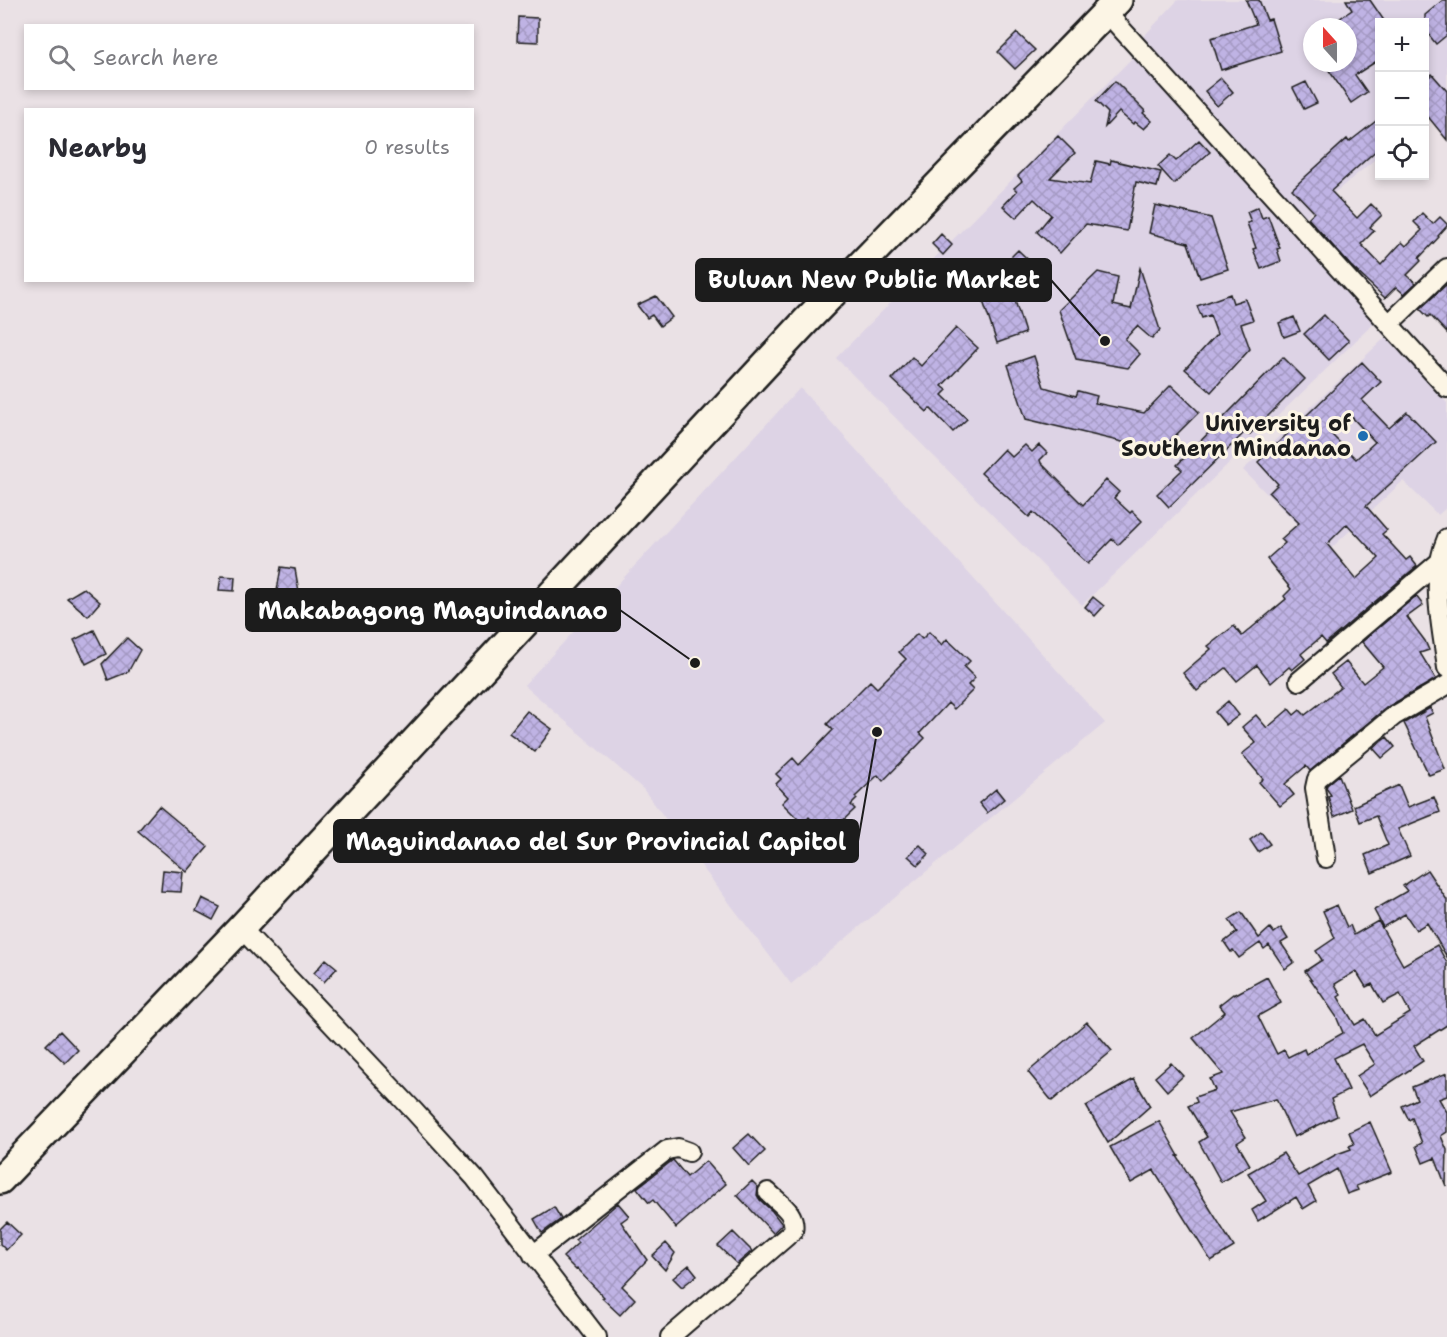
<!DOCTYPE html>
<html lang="en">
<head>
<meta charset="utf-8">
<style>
	body { margin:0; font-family:"Shantell Sans",sans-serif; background:#f7f7f7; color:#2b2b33 }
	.controls { position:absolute; right:18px; top:18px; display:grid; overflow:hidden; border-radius:0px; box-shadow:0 3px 9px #0003 }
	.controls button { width:54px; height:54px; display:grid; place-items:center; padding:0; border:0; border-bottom:2px solid #e1e1e2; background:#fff; color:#2b2b33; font:30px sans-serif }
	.compass { position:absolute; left:1303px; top:18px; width:54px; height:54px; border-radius:50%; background:#fff; box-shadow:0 3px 9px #0003; rotate:339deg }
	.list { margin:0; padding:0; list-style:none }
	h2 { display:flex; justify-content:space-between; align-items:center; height:78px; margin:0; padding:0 24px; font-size:26px }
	h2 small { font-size:20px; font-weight:400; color:#7c7c81 }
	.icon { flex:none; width:33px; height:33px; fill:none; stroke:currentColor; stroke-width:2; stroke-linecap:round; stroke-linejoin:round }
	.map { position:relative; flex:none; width:1447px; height:1337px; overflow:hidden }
	.search { position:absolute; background:#fff; box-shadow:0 3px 9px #0003; left:24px; top:24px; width:450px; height:66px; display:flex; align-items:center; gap:15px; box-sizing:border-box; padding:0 21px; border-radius:0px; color:#7c7c81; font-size:22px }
	.panel { position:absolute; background:#fff; box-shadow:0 3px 9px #0003; left:24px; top:108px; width:450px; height:174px; border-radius:0px }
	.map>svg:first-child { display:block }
</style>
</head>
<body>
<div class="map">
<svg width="1447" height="1337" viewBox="0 0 1447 1337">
	<defs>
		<pattern id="building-cross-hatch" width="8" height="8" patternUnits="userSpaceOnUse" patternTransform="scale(1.5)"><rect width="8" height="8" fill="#bfb3e4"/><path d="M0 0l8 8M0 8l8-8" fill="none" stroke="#a499c3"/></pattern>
	</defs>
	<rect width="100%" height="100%" fill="#eae1e5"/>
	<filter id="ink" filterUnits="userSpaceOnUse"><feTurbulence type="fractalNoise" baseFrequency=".0167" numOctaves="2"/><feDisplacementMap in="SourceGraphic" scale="12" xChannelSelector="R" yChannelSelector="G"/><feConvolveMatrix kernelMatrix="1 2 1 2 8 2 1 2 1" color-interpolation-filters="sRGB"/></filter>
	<g filter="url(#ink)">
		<path fill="#ddd3e5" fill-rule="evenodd" d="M 1178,0 L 1447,0 L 1447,101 L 1425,119 L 1424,22 L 1380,22 L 1379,156 L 1305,217 L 1143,37 ZM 1312,27 L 1348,27 L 1348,63 L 1312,63 Z
			M 1133,57 L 1374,323 L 1082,605 L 836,358 Z
			M 1387,336 L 1447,403 L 1447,507 L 1438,515 L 1403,481 L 1326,553 L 1243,470 Z
			M 800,388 L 1105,723 L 791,984 L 643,789 L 524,685 Z"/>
		<path fill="url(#building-cross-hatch)" stroke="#1c1c1c" stroke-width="1.5" fill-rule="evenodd" d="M 1246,0 L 1259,0 L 1267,20 L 1271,19 L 1281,51 L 1221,70 L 1211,38 L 1256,24 Z
			M 1346,0 L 1370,0 L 1385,22 L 1380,22 L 1380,59 L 1355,75 L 1367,92 L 1351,103 L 1324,63 L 1348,63 L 1348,27 L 1327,27 L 1352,10 Z
			M 1443,0 L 1447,0 L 1447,35 L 1436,44 L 1425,30 L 1425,15 Z
			M 518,17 L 538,18 L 538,42 L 517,41 Z
			M 1017,33 L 1035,50 L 1015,69 L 998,52 Z
			M 1432,74 L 1447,91 L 1447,140 L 1425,113 L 1425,81 Z
			M 1221,78 L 1233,92 L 1217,106 L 1205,91 Z
			M 1115,81 L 1145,111 L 1143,113 L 1152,121 L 1144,129 L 1135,122 L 1133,124 L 1119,112 L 1105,127 L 1108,113 L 1096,101 Z
			M 1306,82 L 1317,103 L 1304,109 L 1293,88 Z
			M 1380,118 L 1380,147 L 1331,191 L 1357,218 L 1371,204 L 1382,215 L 1370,227 L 1374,231 L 1361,244 L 1381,265 L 1402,242 L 1406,246 L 1422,230 L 1414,222 L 1422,213 L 1433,224 L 1440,217 L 1447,224 L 1447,226 L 1438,236 L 1439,237 L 1419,258 L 1421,261 L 1407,275 L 1416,283 L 1404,294 L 1396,287 L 1385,298 L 1351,266 L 1308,218 L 1314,212 L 1292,189 L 1347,139 L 1349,142 Z
			M 1058,136 L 1075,153 L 1050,178 L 1090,184 L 1096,161 L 1110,164 L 1111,160 L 1161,172 L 1157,187 L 1136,182 L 1127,231 L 1086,224 L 1060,253 L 1037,232 L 1051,215 L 1034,199 L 1016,218 L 1003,206 L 1017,191 L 1014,188 L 1022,181 L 1018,176 Z
			M 1199,140 L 1210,152 L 1174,184 L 1158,166 L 1170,155 L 1176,161 Z
			M 1155,205 L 1211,218 L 1228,269 L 1200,278 L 1188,243 L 1149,233 Z
			M 1258,207 L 1262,218 L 1268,216 L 1280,248 L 1277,249 L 1281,261 L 1261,269 L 1253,249 L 1256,248 L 1247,223 L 1251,222 L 1247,212 Z
			M 941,234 L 952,245 L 943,255 L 932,244 Z
			M 1018,250 L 1038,269 L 1013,294 L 1025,333 L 997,343 L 979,289 Z
			M 1140,268 L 1160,330 L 1152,339 L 1137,326 L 1125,339 L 1140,354 L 1128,368 L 1076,359 L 1059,310 L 1098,272 L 1118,277 L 1113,305 L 1131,309 Z
			M 1447,284 L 1447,333 L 1430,315 L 1428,317 L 1420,309 Z
			M 1230,294 L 1233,303 L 1245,299 L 1253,320 L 1241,324 L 1250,349 L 1211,392 L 1185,369 L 1217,334 L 1210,315 L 1202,318 L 1197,306 Z
			M 656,296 L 672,317 L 660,326 L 652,315 L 647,318 L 637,305 Z
			M 1324,315 L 1349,341 L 1329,360 L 1304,334 Z
			M 1294,317 L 1300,331 L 1284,337 L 1279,323 Z
			M 956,328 L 978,348 L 942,386 L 947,390 L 942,395 L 967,419 L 953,432 L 930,408 L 927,412 L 892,379 L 912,357 L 921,366 Z
			M 1034,356 L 1044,387 L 1076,396 L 1078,391 L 1097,396 L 1095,403 L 1144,413 L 1171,385 L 1199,412 L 1160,451 L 1026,419 L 1008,365 Z
			M 1283,357 L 1305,379 L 1249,435 L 1245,432 L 1169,507 L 1157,494 L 1182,470 L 1177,465 Z
			M 1362,362 L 1381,382 L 1362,400 L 1389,428 L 1407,412 L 1436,442 L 1366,506 L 1387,530 L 1382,534 L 1406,560 L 1410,557 L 1417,566 L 1326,643 L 1321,637 L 1301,654 L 1305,659 L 1292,670 L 1289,667 L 1271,683 L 1257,665 L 1237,681 L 1226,668 L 1197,691 L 1183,673 L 1211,649 L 1208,646 L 1234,626 L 1242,636 L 1286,599 L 1284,596 L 1291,589 L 1267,559 L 1285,543 L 1281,539 L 1299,523 L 1269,493 L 1278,484 L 1258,462 ZM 1348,413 L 1375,442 L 1356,459 L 1329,432 ZM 1347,524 L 1379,558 L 1356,579 L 1327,544 Z
			M 1025,445 L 1032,452 L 1039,445 L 1047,453 L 1040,460 L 1041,463 L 1083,505 L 1106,480 L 1119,492 L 1114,498 L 1130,513 L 1132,511 L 1142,521 L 1118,545 L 1112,539 L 1088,564 L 1033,512 L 1029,517 L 981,473 L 1004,449 L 1012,457 Z
			M 281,567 L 295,569 L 299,592 L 320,600 L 314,617 L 287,607 L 285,610 L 274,609 Z
			M 221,576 L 235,577 L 234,591 L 219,590 Z
			M 84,588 L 100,602 L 88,616 L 67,598 Z
			M 1416,596 L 1423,605 L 1407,617 L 1425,641 L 1429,650 L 1420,653 L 1436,679 L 1387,707 L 1310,771 L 1306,766 L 1285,784 L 1294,795 L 1280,806 L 1259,782 L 1263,779 L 1242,754 L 1256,743 L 1242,727 L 1256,715 L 1267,728 L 1289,709 L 1294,715 L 1300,710 L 1305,715 L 1341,687 L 1331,674 L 1346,662 L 1363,683 L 1383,667 L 1362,642 Z
			M 1093,597 L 1104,606 L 1095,616 L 1085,607 Z
			M 94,630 L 106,654 L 86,664 L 74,640 Z
			M 929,632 L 942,645 L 947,639 L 970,661 L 964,667 L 975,678 L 968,685 L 973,690 L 954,709 L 948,703 L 920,733 L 925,738 L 883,781 L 878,775 L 855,797 L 857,799 L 851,805 L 855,809 L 833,830 L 828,825 L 822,830 L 809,817 L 803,824 L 782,803 L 788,797 L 776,784 L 781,779 L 776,774 L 793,758 L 799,765 L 833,730 L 827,724 L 870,681 L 877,688 L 906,659 L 899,652 L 917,634 L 922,639 Z
			M 127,638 L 140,650 L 128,672 L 108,680 L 102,664 Z
			M 1228,701 L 1239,715 L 1226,725 L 1215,712 Z
			M 1430,708 L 1433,713 L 1425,717 L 1445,769 L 1429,775 L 1404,723 Z
			M 527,711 L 552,729 L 535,752 L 509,733 Z
			M 1387,737 L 1395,747 L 1382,758 L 1373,748 Z
			M 1339,775 L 1352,809 L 1334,817 L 1328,796 L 1331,795 L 1326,788 L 1327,785 Z
			M 1399,785 L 1408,807 L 1434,797 L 1440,812 L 1398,829 L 1410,856 L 1372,873 L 1365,855 L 1388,845 L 1376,816 L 1360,822 L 1354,806 Z
			M 996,789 L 1004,799 L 987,813 L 979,803 Z
			M 159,806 L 208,847 L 187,872 L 138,831 Z
			M 1261,832 L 1270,844 L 1258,852 L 1250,840 Z
			M 920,845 L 929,854 L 918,865 L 908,856 Z
			M 163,870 L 183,872 L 181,892 L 161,891 Z
			M 1427,870 L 1447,900 L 1447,957 L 1427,923 L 1416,930 L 1405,914 L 1383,927 L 1374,910 L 1407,891 L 1403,886 Z
			M 202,898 L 220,907 L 213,920 L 196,911 Z
			M 1337,905 L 1347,927 L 1350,925 L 1354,935 L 1378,921 L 1403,965 L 1437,945 L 1447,963 L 1447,1025 L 1414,1046 L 1423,1061 L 1370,1096 L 1357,1076 L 1375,1064 L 1362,1044 L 1334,1058 L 1349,1090 L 1331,1099 L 1337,1116 L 1294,1137 L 1276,1099 L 1230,1112 L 1246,1137 L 1237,1143 L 1250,1165 L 1221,1182 L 1199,1142 L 1207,1137 L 1188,1106 L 1197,1102 L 1195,1097 L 1215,1090 L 1210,1079 L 1223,1074 L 1193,1038 L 1225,1012 L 1219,1005 L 1233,994 L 1234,995 L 1267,977 L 1281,1003 L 1258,1016 L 1277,1054 L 1284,1050 L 1288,1057 L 1304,1049 L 1306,1054 L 1343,1033 L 1336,1016 L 1305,971 L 1322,960 L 1316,951 L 1335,938 L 1323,911 ZM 1356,971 L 1366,987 L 1372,984 L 1383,1003 L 1400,994 L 1410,1013 L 1375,1035 L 1365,1019 L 1355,1025 L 1338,997 L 1341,995 L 1335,984 Z
			M 1241,912 L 1259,938 L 1270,928 L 1274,933 L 1281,928 L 1288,939 L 1281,943 L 1294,962 L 1285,969 L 1269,945 L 1264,949 L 1260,943 L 1239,958 L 1233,950 L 1231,952 L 1224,942 L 1237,932 L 1229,920 Z
			M 326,959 L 337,968 L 324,982 L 314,973 Z
			M 1087,1022 L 1112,1051 L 1052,1101 L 1028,1072 Z
			M 60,1031 L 78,1050 L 65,1063 L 46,1045 Z
			M 1171,1063 L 1183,1076 L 1167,1091 L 1155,1077 Z
			M 1447,1073 L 1447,1096 L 1439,1099 L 1447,1112 L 1447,1132 L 1441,1136 L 1447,1150 L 1446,1186 L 1435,1158 L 1423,1163 L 1416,1146 L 1422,1143 L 1412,1118 L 1409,1120 L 1402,1106 L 1417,1099 L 1412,1087 Z
			M 1134,1079 L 1150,1106 L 1108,1143 L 1086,1106 Z
			M 1159,1121 L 1179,1156 L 1177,1156 L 1234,1247 L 1211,1261 L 1154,1170 L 1131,1183 L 1110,1147 Z
			M 1370,1122 L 1392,1172 L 1356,1186 L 1358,1190 L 1347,1194 L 1337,1169 L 1308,1186 L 1316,1201 L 1303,1209 L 1296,1197 L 1258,1221 L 1252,1210 L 1266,1201 L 1248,1173 L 1283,1153 L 1298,1176 L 1337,1154 L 1351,1149 L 1349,1146 L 1354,1144 L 1349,1132 Z
			M 749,1134 L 765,1151 L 749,1166 L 733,1148 Z
			M 673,1160 L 687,1177 L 706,1161 L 726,1184 L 676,1228 L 653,1200 L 649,1203 L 637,1188 Z
			M 752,1181 L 758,1187 L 757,1195 L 760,1200 L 772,1211 L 782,1224 L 773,1233 L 737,1195 Z
			M 618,1203 L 629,1216 L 621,1222 L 647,1260 L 622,1286 L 635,1299 L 620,1315 L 602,1298 L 604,1297 L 577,1269 L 576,1270 L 563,1257 L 578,1243 L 575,1240 Z
			M 554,1207 L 561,1219 L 542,1233 L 534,1219 Z
			M 7,1222 L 21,1235 L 6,1250 L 0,1244 L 0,1229 Z
			M 733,1232 L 752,1251 L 737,1264 L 718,1246 Z
			M 666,1243 L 675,1253 L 665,1270 L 652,1256 Z
			M 689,1265 L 697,1275 L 682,1287 L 673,1278 Z"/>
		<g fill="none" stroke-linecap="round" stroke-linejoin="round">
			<defs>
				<path id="minor" d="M 1106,12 L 1447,388
					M 1390,323 L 1447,268
					M 1447,538 C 1429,578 1442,626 1447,668
					M 1299,681 L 1438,563
					M 1326,858 L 1315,788 L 1317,779 L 1394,716 L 1447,685
					M 241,928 L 414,1111 L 475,1178 L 597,1337
					M 533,1255 L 667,1150 L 678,1148 L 689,1152
					M 670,1337 L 793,1231 C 797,1213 780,1204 768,1192"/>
				<path id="highway" d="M 0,1180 L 241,928 L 806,321 L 1118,0"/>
			</defs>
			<use href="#minor" stroke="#1c1c1c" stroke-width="22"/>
			<use href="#highway" stroke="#1c1c1c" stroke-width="32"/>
			<use href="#minor" stroke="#fcf5e5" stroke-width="18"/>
			<use href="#highway" stroke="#fcf5e5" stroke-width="27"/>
		</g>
	</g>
	<circle fill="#1f6fb2" stroke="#fcf5e5" stroke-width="2" cx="1363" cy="436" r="6"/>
	<g text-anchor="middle" stroke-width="6" stroke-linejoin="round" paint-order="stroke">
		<g font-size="22" font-weight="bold" fill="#1c1c1c" stroke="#fcf5e5" text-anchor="end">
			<text x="1351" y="431">University of<tspan x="1351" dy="25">Southern Mindanao</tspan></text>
		</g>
	</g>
	<path fill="none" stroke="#1c1c1c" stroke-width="2" d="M1105 341L1051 280M695 663L620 610M877 732L858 841"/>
	<g fill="#1c1c1c" stroke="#fcf5e5" stroke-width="2">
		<circle cx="1105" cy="341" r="6"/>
		<circle cx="695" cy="663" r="6"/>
		<circle cx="877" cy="732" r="6"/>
	</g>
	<g fill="#1c1c1c" stroke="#1c1c1c" stroke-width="2">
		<rect x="696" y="259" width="355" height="42" rx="6"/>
		<rect x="246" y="589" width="374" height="42" rx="6"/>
		<rect x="334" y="820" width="524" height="42" rx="6"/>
	</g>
	<g font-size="24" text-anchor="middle" font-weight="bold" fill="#fff">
		<text x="874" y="288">Buluan New Public Market</text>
		<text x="433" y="619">Makabagong Maguindanao</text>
		<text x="596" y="850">Maguindanao del Sur Provincial Capitol</text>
	</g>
</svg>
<div class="controls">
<button>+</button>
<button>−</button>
<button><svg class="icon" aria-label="locate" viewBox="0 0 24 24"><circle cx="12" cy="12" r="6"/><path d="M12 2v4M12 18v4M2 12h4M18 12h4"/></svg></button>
</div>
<svg class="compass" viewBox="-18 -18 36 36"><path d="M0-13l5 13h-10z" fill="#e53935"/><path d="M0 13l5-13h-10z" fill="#7c7c81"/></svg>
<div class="search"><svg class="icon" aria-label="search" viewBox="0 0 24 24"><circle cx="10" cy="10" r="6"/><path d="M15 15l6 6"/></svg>Search here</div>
<section class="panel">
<h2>Nearby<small>0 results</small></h2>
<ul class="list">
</ul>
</section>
</div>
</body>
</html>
